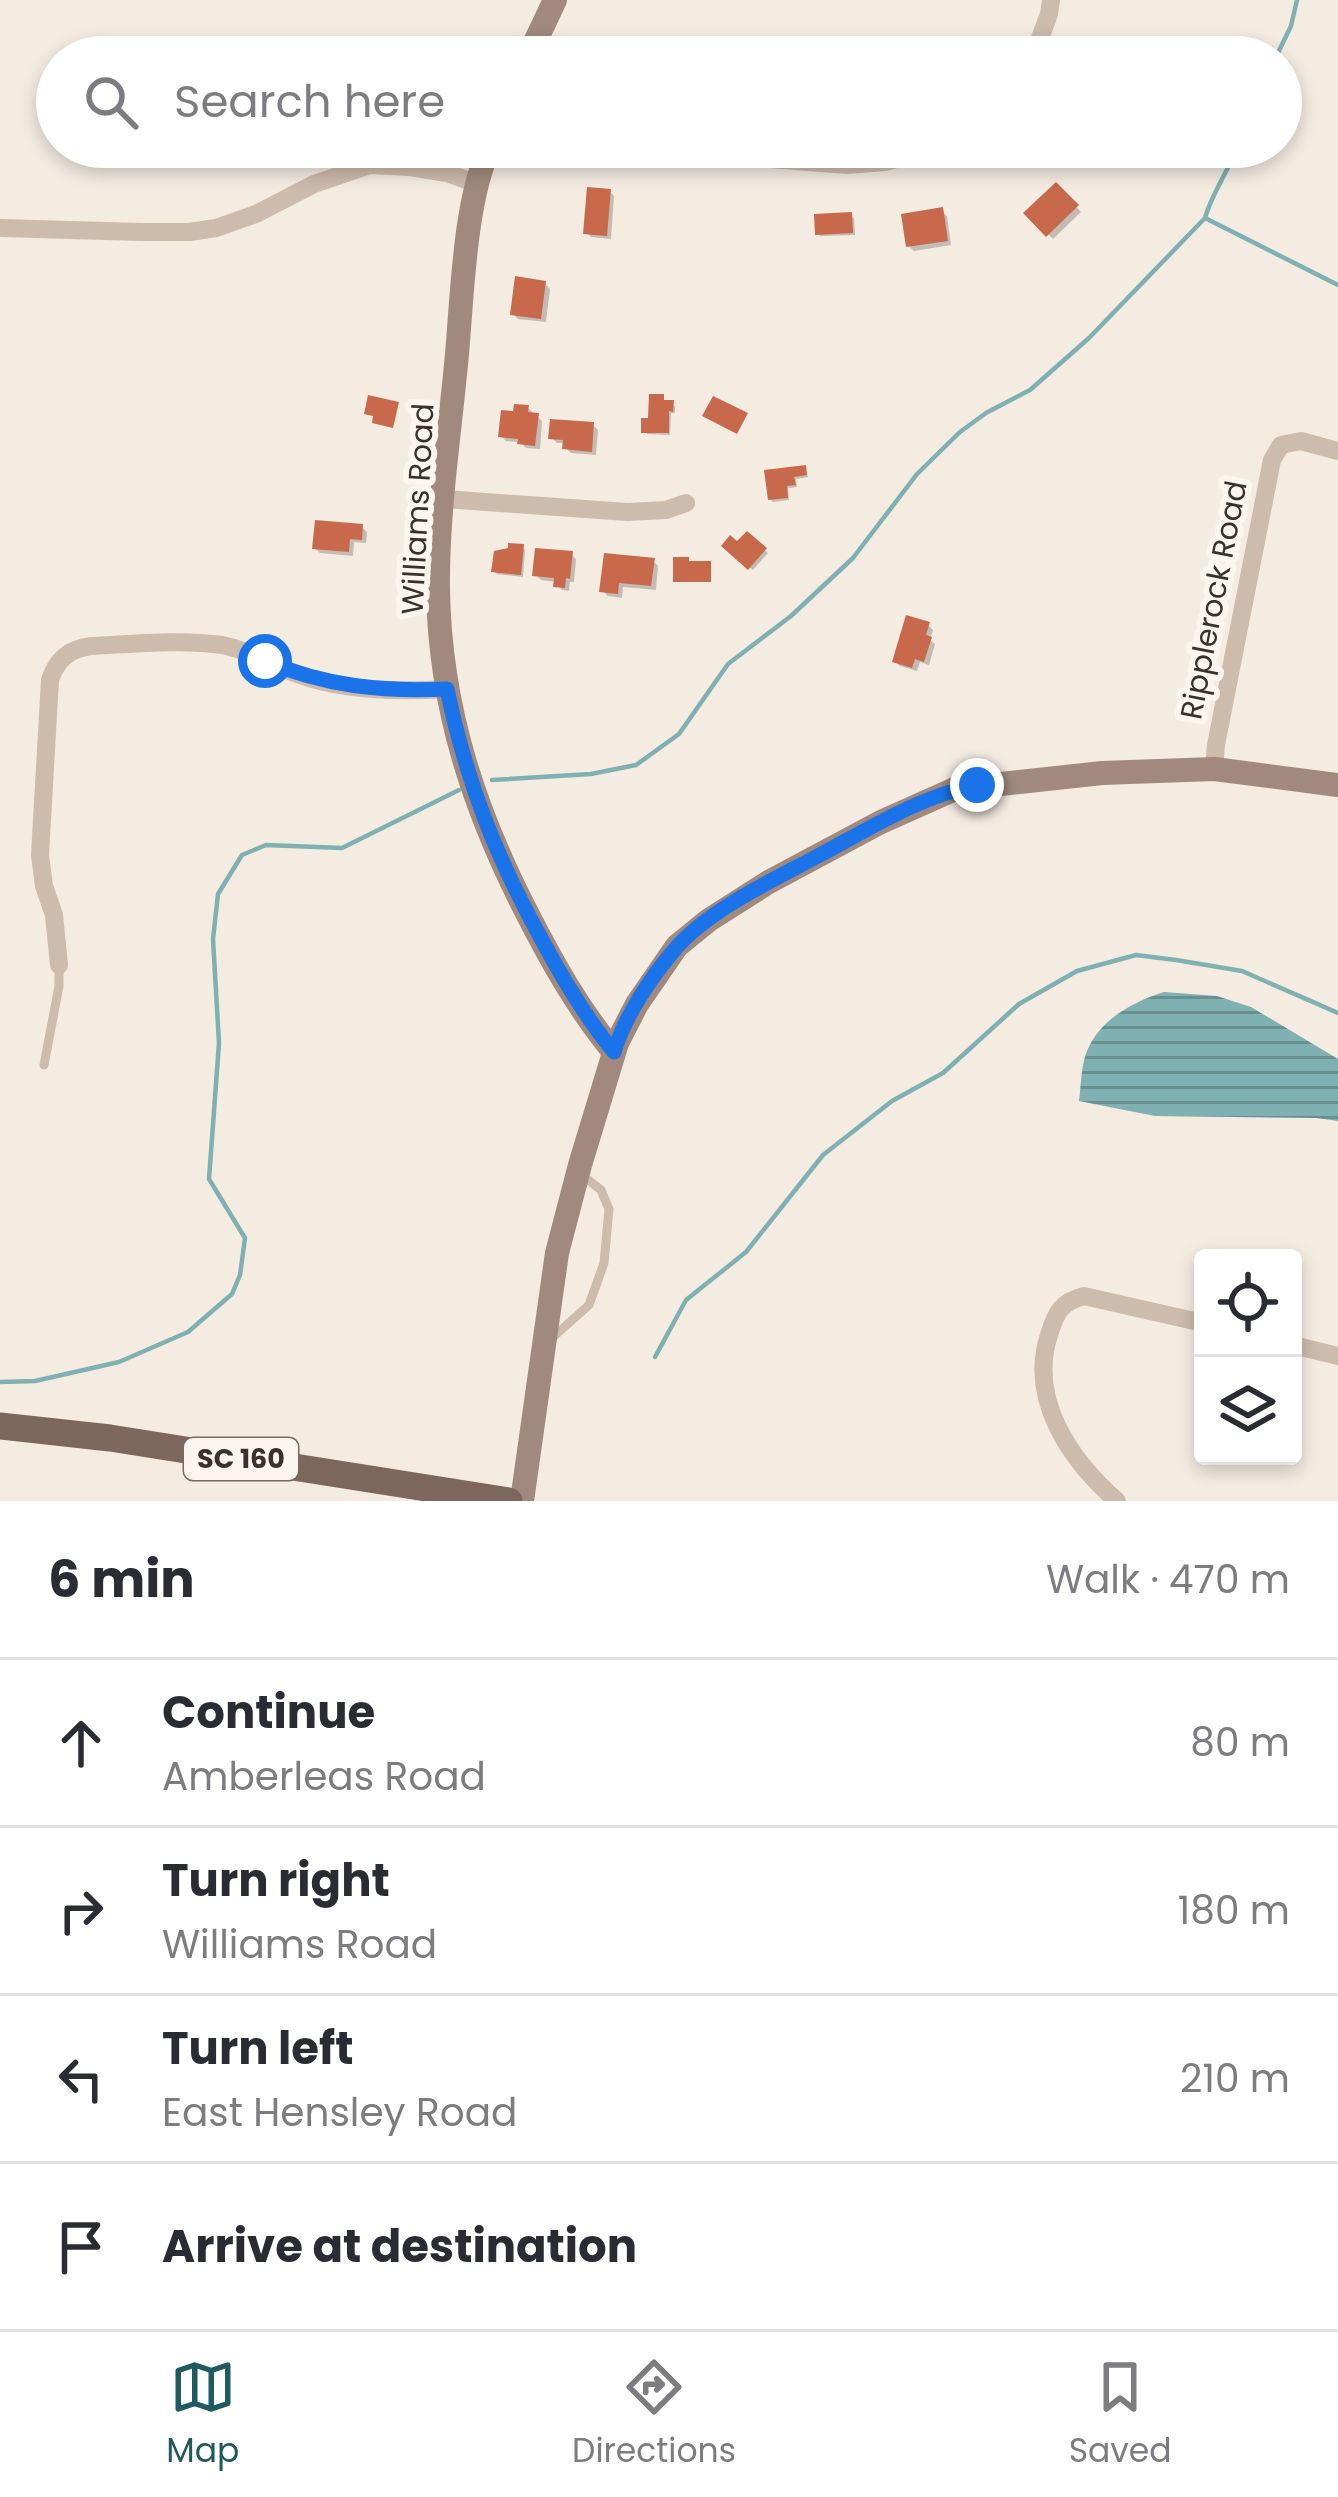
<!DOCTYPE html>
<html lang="en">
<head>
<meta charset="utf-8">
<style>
	body { margin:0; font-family:Poppins,sans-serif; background:#f2f2f3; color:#2b2b33 }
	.controls { position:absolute; right:36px; bottom:36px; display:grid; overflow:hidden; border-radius:12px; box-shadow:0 6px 18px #0003 }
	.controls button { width:108px; height:108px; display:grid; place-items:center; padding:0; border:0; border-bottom:3px solid #e1e1e2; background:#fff; color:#2b2b33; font:60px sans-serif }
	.stop { position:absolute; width:36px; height:36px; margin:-27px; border:9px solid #1a73e8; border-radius:50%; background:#fff }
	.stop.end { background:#1a73e8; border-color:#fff; box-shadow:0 3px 12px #0008 }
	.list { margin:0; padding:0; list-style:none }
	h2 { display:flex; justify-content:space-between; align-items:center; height:156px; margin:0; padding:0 48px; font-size:51px }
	h2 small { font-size:39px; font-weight:400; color:#7c7c81 }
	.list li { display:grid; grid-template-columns:78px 1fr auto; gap:36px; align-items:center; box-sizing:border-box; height:168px; padding:0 48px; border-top:3px solid #e1e1e2 }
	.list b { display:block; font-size:45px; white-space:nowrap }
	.list p { margin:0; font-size:39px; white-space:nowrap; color:#7c7c81 }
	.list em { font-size:39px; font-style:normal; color:#7c7c81 }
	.icon { flex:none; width:66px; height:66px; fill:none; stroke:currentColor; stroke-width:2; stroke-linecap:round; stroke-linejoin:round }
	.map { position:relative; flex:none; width:1338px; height:1501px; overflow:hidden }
	.search { position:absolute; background:#fff; box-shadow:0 6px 18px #0003; left:36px; right:36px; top:36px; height:132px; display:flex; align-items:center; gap:30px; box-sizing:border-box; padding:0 42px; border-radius:66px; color:#7c7c81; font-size:45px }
	.sheet { height:828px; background:#fff }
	nav { display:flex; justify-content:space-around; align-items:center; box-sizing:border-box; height:168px; border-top:3px solid #e1e1e2; background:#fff; font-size:33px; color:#7c7c81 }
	nav a { display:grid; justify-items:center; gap:6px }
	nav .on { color:#1f5a5e }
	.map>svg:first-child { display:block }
</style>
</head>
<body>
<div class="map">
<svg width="1338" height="1501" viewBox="0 0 1338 1501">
	<defs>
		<pattern id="water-rules" width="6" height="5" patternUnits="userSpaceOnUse" patternTransform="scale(3)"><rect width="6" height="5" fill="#7fb0b2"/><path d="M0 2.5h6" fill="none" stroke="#699091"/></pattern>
	</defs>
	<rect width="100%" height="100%" fill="#f4ebe1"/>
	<path fill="url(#water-rules)" d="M 1164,992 L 1217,996 L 1251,1007 L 1338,1059 L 1338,1121 L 1316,1118 L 1155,1116 L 1079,1101 C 1081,1085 1081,1066 1087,1051 C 1100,1019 1133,1002 1164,992 Z"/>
	<path fill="#0003" d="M 1056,186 L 1081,212 L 1053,239 L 1027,213 Z
		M 609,191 L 614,196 L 611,239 L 591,237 L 586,232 Z
		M 942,211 L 947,216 L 951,245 L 914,251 L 909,246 Z
		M 851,216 L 854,218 L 855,235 L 820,236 L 818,234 Z
		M 545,284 L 550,289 L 546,322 L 518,319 L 513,314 Z
		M 662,397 L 665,403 L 675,406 L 675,413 L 671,413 L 670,435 L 647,434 L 644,431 Z
		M 528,408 L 542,421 L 540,449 L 526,448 L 520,442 L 506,441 L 501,436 L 516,414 Z
		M 593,425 L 598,430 L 596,455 L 571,453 L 566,448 L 566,443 L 557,443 L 552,438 Z
		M 805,469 L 808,477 L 796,479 L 797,487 L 788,488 L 789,500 L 773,502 L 770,499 L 767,473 Z
		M 362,527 L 367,532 L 366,543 L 354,542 L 353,556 L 320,553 L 315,548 Z
		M 747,535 L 768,553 L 753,570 L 725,546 L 738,546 Z
		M 523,547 L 525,550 L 523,577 L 497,574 L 494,571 L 503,555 Z
		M 571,554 L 576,559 L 574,582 L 570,582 L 569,591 L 562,590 L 557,585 L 557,582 L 541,580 L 536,575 Z
		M 653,561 L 658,566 L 656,590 L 623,587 L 622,598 L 608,596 L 603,591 Z
		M 928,625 L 933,630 L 930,640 L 935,644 L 929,665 L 920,662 L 917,671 L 900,666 L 895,661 Z"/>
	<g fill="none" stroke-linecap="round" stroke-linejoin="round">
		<path stroke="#7fb0b2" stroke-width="4.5" d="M 1276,57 L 1291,26 L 1297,0
			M 1205,218 L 1338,285
			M 492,780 L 591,774 L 636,765 L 679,734 L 728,664 L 791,616 L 853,558 L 917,474 L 960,432 L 986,413 L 1030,390 L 1089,338 L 1205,218 C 1212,193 1228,172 1237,147
			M 655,1357 L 686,1300 L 746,1252 L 823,1155 L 892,1101 L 943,1073 L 1019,1004 L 1077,971 L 1136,955 L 1176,960 L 1242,971 L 1338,1013
			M 0,1382 L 35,1381 L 119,1362 L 188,1332 L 232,1294 L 240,1275 L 245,1238 L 209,1179 L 219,1043 L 213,939 L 218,894 L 242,855 L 266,845 L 342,848 L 459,790"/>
	</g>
	<path fill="#c8694b" d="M 1056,182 L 1079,205 L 1046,237 L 1023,213 Z
		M 587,187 L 611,189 L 607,236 L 583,234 Z
		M 943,207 L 948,241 L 906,247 L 901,214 Z
		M 852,212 L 853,233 L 815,235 L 814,214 Z
		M 515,276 L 546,281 L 541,319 L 510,315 Z
		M 649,394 L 664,394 L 664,400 L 674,400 L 673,412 L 669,411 L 669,433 L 641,433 L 641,418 L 648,418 Z
		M 368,395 L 399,402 L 393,428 L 372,423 L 373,416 L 364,414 Z
		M 713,396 L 748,413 L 737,434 L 702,416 Z
		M 514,404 L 529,405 L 528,412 L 539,413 L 535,446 L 517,444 L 518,439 L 498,437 L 501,410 L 513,411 Z
		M 550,419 L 594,422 L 592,452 L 562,449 L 563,440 L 548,439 Z
		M 806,465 L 807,475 L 794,477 L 796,485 L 787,486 L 788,498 L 768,500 L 764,470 Z
		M 315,520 L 363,524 L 362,540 L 350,539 L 349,552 L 312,549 Z
		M 747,531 L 767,548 L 748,570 L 721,546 L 730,535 L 737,541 Z
		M 508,543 L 524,544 L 521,575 L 491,572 L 494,551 L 508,548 Z
		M 535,548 L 573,551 L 570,579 L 566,578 L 565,588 L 553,587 L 554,578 L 532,576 Z
		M 604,553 L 655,558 L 651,586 L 619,583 L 618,594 L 599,592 Z
		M 673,557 L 689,557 L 689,561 L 711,561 L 711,582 L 673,582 Z
		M 906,615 L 930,622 L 926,635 L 932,637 L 924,662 L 915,659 L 912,668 L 892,662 Z"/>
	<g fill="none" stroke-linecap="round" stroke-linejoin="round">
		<path stroke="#cdbbac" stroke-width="9" d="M 44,1065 L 59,986 L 59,965
			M 552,1338 L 589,1305 L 604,1263 L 609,1209 L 601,1190 L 582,1175"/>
		<path stroke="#cdbbac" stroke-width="18" d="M 1033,57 L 1049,14 L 1051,0
			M 609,147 L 847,165 L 885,162 L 940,147
			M 0,228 L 141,232 L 190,232 L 216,228 L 256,214 L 314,184 L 370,165 L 410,167 L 447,173 L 478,184
			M 444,499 L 627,512 L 666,510 L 686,503
			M 1214,769 L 1216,745 L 1272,460 L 1281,445 L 1301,441 L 1338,451
			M 59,965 L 54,915 L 44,886 L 40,855 L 50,680 C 57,659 69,649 91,646 C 132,644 182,639 222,645 C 249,650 274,666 300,675 C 345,691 400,692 447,689
			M 1293,1345 L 1338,1356
			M 1117,1501 C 1070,1460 1028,1399 1049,1335 C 1056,1312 1061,1302 1084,1296 L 1203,1323"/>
		<path stroke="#a18a7d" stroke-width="24" d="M 528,57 L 555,0
			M 490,147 C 465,197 462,297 457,354 C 450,432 437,512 438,590 C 440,708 474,810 527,913 C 552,962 579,1010 614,1052
			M 522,1501 L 557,1253 L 580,1165 L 617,1043 L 637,1004 L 677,946 L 709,920 L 767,883 L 881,822 L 955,789 L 1102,773 L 1214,769 L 1338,785"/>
		<path stroke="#7d675c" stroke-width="27" d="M 0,1426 L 110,1438 L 509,1501"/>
	</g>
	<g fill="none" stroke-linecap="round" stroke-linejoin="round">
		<path stroke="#1a73e8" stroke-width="15" d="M 265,661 C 326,686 381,692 447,689 C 467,784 496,857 543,942 C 564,981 586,1018 614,1052 C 625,1016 651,977 676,948 C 709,910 771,881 816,857 C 867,830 920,796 977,785"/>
	</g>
	<g text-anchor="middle" stroke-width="12" stroke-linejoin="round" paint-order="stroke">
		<rect fill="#fbf5ee" stroke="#756b66" stroke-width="3" x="184" y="1438" width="114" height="42" rx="9"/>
		<g font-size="27" font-weight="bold" fill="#3b302b">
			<text x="241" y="1468">SC 160</text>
		</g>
		<g font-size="30" fill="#3b302b" stroke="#fbf5ee">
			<text transform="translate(418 509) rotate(-87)" y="10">Williams Road</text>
			<text transform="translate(1214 600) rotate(-79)" y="10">Ripplerock Road</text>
		</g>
	</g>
</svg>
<div class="controls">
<button><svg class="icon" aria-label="locate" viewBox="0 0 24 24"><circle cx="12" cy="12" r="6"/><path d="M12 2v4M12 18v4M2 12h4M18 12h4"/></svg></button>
<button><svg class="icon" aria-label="layers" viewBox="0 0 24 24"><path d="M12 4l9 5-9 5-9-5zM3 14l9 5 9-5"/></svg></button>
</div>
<div class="stop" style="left:265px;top:661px"></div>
<div class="stop end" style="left:977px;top:785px"></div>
<div class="search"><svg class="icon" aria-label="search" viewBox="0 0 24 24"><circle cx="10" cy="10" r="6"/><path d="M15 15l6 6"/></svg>Search here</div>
</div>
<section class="sheet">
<h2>6 min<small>Walk · 470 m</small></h2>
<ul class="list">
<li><svg class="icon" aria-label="ahead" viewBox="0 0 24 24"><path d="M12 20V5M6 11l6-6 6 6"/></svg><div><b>Continue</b><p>Amberleas Road</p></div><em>80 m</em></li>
<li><svg class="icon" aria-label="right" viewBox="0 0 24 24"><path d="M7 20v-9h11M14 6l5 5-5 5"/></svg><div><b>Turn right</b><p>Williams Road</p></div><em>180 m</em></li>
<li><svg class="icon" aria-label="left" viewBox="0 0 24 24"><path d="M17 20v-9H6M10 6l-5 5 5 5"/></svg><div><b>Turn left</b><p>East Hensley Road</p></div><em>210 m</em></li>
<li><svg class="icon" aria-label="arrive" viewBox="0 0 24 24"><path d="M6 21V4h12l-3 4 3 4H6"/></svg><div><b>Arrive at destination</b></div></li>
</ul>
</section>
<nav>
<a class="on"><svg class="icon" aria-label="map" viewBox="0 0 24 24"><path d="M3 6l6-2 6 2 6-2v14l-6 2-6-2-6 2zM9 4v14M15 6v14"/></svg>Map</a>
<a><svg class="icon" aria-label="directions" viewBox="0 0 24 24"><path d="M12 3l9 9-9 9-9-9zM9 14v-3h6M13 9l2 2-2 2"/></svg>Directions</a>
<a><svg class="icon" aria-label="saved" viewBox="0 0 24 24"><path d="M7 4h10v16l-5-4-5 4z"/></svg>Saved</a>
</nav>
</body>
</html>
